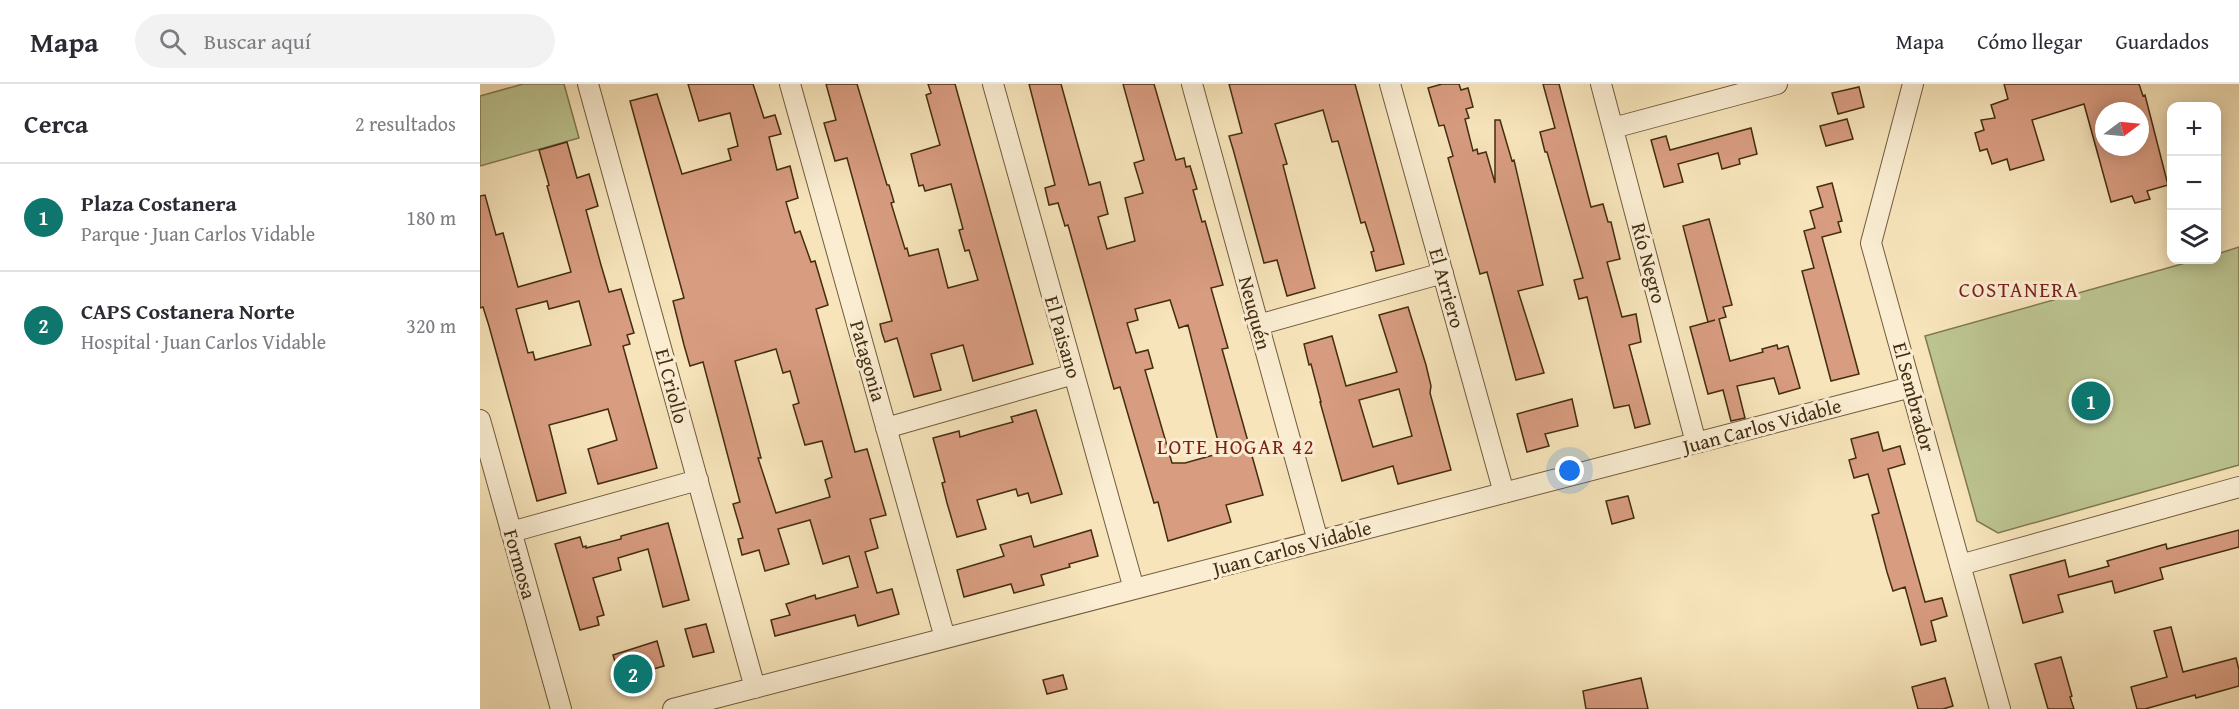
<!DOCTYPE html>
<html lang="es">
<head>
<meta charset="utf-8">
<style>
	body { margin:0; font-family:"Gentium Book Plus",serif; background:#f2f2f3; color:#2b2b33 }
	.controls { position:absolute; right:18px; top:18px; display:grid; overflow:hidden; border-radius:12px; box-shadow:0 3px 15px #0003 }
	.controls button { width:54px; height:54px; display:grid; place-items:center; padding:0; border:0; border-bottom:2px solid #e1e1e2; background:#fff; color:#2b2b33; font:30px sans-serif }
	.compass { position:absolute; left:1615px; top:18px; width:54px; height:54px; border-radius:50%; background:#fff; box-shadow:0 3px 15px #0003; rotate:74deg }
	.you { position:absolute; left:1090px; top:387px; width:21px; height:21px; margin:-15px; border:4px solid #fff; border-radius:50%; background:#1a73e8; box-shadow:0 0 0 9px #1a73e833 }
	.badge { display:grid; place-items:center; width:39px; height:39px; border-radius:50%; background:#0f766e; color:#fff; font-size:20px; font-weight:700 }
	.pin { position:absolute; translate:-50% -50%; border:3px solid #fff; box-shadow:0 2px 6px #0006 }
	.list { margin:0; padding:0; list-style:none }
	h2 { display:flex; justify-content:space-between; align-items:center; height:78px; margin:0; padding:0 24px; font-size:26px }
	h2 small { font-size:20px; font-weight:400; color:#7c7c81 }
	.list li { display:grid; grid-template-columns:39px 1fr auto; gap:18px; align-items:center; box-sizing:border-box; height:108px; padding:0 24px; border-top:2px solid #e1e1e2 }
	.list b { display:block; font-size:22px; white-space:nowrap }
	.list p { margin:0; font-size:20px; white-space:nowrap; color:#7c7c81 }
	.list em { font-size:20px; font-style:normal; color:#7c7c81 }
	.icon { flex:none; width:33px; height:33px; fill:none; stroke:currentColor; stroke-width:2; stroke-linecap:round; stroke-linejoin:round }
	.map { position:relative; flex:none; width:1759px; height:625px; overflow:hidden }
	header { display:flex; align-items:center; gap:36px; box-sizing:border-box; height:84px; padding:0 30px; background:#fff; border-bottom:2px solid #e1e1e2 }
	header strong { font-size:28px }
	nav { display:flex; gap:33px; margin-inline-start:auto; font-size:21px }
	.search { width:420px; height:54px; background:#f2f2f3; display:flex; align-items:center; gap:15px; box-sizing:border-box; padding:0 21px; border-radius:33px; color:#7c7c81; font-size:22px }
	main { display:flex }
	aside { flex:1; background:#fff }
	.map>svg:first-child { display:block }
</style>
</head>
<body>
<header>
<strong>Mapa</strong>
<div class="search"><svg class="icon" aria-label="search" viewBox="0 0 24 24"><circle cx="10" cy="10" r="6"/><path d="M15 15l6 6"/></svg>Buscar aquí</div>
<nav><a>Mapa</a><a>Cómo llegar</a><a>Guardados</a></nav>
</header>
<main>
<aside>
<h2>Cerca<small>2 resultados</small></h2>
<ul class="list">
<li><span class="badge">1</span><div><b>Plaza Costanera</b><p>Parque · Juan Carlos Vidable</p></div><em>180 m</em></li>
<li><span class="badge">2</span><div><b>CAPS Costanera Norte</b><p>Hospital · Juan Carlos Vidable</p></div><em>320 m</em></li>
</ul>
</aside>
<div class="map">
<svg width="1759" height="625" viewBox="0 0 1759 625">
	<rect width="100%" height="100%" fill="#f7e4ba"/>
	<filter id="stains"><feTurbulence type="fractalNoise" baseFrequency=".00333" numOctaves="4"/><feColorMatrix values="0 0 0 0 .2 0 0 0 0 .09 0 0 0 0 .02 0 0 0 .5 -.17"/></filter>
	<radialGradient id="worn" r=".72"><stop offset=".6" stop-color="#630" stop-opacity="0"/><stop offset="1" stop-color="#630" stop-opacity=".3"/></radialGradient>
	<path fill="#bcc490" stroke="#807851" stroke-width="1.5" d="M 43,0 L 84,0 L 99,54 L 0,82 L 0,12 Z
		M 1759,163 L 1759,381 L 1518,449 L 1497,437 L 1445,252 L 1716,176 L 1736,176 L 1737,170 Z"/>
	<path fill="#d89c80" stroke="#442d12" stroke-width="1.5" fill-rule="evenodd" d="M 208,0 L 273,0 L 284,34 L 295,31 L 301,50 L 289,53 L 297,86 L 310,82 L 318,114 L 306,118 L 315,149 L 320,147 L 331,178 L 335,177 L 348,221 L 336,225 L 350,276 L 375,368 L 387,365 L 406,431 L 390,435 L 398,464 L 385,468 L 397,509 L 412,505 L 419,530 L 378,542 L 375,531 L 295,552 L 291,536 L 310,531 L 306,520 L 335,511 L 336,515 L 378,503 L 369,472 L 343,480 L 330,436 L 298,445 L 309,480 L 285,487 L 279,466 L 262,471 L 258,455 L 263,454 L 253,420 L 260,418 L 223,278 L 210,282 L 204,261 L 193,217 L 204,214 L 150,17 L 177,10 L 202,90 L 251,76 L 248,65 L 258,62 L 250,29 L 219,37 ZM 296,265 L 303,289 L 310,287 L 319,319 L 313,321 L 325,361 L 342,357 L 352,393 L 345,396 L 350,413 L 296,429 L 278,374 L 281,374 L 255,277 Z
		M 346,0 L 377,0 L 407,101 L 409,101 L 414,118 L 411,119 L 425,165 L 427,164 L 429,172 L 458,165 L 468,204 L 498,196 L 489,166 L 485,167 L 479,146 L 483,145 L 471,100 L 445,107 L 443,101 L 439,102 L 431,70 L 460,61 L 446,11 L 451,9 L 448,0 L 475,0 L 553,280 L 493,297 L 483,261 L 451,270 L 461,306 L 434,313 L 417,254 L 405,258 L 402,249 L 400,240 L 412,237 L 367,74 L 355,77 L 344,39 L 356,36 Z
		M 549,0 L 581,0 L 609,101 L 620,98 L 628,130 L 618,133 L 627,165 L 655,157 L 645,114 L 663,109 L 654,79 L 664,76 L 643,0 L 674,0 L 696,76 L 704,74 L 706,83 L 710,82 L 717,105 L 713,106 L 722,138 L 725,137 L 743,201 L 731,204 L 748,264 L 742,265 L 783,411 L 746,421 L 751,438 L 688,457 L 678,418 L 674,419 L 640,303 L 634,305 L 588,141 L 585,142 L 578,119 L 569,121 L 565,104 L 575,101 ZM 690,216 L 699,244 L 708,241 L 741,369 L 705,379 L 692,379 L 665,286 L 673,284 L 668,266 L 656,269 L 647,239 L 658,236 L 655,225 Z
		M 749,0 L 875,0 L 924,180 L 896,187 L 891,168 L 894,167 L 885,138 L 881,139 L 858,57 L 852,58 L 843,26 L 795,40 L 807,80 L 803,81 L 835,204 L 807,212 L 797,176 L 784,179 L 753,65 L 749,52 L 762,49 Z
		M 962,0 L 979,0 L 981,6 L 988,4 L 993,23 L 986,25 L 989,34 L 985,35 L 993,67 L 997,65 L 998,70 L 1006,68 L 1015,99 L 1015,36 L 1020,36 L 1032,77 L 1034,76 L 1063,201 L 1038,207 L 1064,289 L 1036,296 L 1007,188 L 1000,190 L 968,74 L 973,72 L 964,41 L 959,42 L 948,4 Z
		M 1063,0 L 1079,0 L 1111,123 L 1123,120 L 1128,138 L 1131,138 L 1140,175 L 1127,178 L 1142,233 L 1156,230 L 1161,258 L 1149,261 L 1170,340 L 1155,344 L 1149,321 L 1134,324 L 1107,213 L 1099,215 L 1094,196 L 1103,194 L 1067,68 L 1065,68 L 1060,48 L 1075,44 Z
		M 1524,0 L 1659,0 L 1663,12 L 1665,11 L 1688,101 L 1667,107 L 1670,115 L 1655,119 L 1652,112 L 1631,118 L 1604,20 L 1552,36 L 1564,76 L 1530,86 L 1527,75 L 1512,80 L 1507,65 L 1500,67 L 1495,49 L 1504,46 L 1501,36 L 1515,34 L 1511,21 L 1528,15 ZM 1624,27 L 1660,27 L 1660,63 L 1624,63 Z
		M 1379,3 L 1384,23 L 1358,30 L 1352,9 Z
		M 1367,35 L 1373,55 L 1346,62 L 1340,42 Z
		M 1271,44 L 1277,70 L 1259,75 L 1260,80 L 1242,85 L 1238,69 L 1198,80 L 1203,98 L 1184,103 L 1171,56 L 1186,52 L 1190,66 Z
		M 87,58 L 97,94 L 109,90 L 118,122 L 106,126 L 121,181 L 129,208 L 141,205 L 154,249 L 147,251 L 150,260 L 143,262 L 177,384 L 118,400 L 108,365 L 137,356 L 128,325 L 99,333 L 69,341 L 86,409 L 57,417 L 9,242 L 3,223 L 0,224 L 0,112 L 5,111 L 16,151 L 23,149 L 38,203 L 91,188 L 67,102 L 69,101 L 59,66 ZM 67,217 L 69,225 L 99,217 L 111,261 L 55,276 L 53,268 L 48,269 L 36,225 Z
		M 1352,99 L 1362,137 L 1358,138 L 1361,148 L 1342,153 L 1379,290 L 1351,297 L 1322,187 L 1334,184 L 1324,147 L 1335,144 L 1330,127 L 1343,123 L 1337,103 Z
		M 1229,135 L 1252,221 L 1243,223 L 1246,233 L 1239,235 L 1250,277 L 1283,268 L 1282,265 L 1297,261 L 1298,265 L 1308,262 L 1320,304 L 1299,310 L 1294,294 L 1257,302 L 1265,334 L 1251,337 L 1243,306 L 1228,310 L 1210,243 L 1235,236 L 1228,238 L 1203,142 Z
		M 928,223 L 946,281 L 951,302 L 950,309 L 971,386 L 918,400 L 913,382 L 862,397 L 840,318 L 841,318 L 831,280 L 829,281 L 824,260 L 852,252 L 866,302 L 917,288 L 899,231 ZM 919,305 L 932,352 L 893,363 L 879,316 Z
		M 1092,315 L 1098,342 L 1065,350 L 1069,362 L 1047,368 L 1037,330 Z
		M 556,326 L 582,410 L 551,419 L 548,409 L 538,412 L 536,405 L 497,416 L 506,445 L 477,453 L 467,419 L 462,399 L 465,398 L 453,354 L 479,347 L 480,353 L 500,347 L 533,338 L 531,333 Z
		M 1398,348 L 1403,367 L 1420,362 L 1425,380 L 1408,385 L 1445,518 L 1462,514 L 1467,532 L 1451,537 L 1456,557 L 1441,561 L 1425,503 L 1413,507 L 1407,488 L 1392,431 L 1399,429 L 1388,390 L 1374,394 L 1369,376 L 1376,374 L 1371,355 Z
		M 1148,412 L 1154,434 L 1132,440 L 1126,417 Z
		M 188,439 L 209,516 L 183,523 L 168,465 L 138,474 L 141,486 L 113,494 L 124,531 L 117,533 L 119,541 L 100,546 L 75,460 L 100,453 L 103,463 L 106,462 L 106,464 L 141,455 L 141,452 Z
		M 611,446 L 618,472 L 589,480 L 590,483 L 561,491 L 564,501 L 534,509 L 531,500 L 484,513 L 477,486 L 524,472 L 520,461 L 551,452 L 554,463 Z
		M 1759,446 L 1759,463 L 1680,484 L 1683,495 L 1635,509 L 1632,497 L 1578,511 L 1583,528 L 1543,539 L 1530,491 L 1585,476 L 1589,493 L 1629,482 L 1627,477 L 1686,460 L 1687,465 Z
		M 226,540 L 234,568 L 213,573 L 205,545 Z
		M 1691,543 L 1703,588 L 1756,574 L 1759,586 L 1759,602 L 1716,614 L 1715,611 L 1665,625 L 1657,625 L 1651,603 L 1687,593 L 1674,547 Z
		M 177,557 L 184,582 L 149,592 L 148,589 L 139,591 L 133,571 Z
		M 1581,573 L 1592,612 L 1590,613 L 1594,625 L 1568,625 L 1555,580 Z
		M 583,591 L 587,605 L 567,610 L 563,596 Z
		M 1161,594 L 1168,625 L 1106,625 L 1103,607 Z
		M 1465,594 L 1473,622 L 1463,625 L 1438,625 L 1432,603 Z"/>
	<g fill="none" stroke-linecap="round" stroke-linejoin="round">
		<defs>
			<path id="minor" d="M 108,0 L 275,604
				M 310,0 L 465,554
				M 513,0 L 654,505
				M 712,0 L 838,457
				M 910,0 L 1024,409
				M 1121,0 L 1216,359
				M 1433,0 L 1391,159 L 1520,625
				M 1133,44 L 1297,0
				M 778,241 L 963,189
				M 0,336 L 81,625
				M 406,344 L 594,290
				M 31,448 L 218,396
				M 1480,481 L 1759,403
				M 193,625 L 1431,303"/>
		</defs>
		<use href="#minor" stroke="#715b3c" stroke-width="22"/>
		<use href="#minor" stroke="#faedd2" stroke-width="20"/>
	</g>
	<g text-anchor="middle" stroke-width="6" stroke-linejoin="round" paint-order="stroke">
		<g font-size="20" fill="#442d12" stroke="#faedd2">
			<text transform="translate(1169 179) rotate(75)" y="7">Río Negro</text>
			<text transform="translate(967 204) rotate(74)" y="7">El Arriero</text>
			<text transform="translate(775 229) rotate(75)" y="7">Neuquén</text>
			<text transform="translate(583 253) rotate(74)" y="7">El Paisano</text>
			<text transform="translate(388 277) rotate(74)" y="7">Patagonia</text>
			<text transform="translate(192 302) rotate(75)" y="7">El Criollo</text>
			<text transform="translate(1434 313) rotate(75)" y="7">El Sembrador</text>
			<text transform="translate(1282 342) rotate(-15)" y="7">Juan Carlos Vidable</text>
			<text transform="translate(812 464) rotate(-15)" y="7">Juan Carlos Vidable</text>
			<text transform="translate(40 480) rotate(74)" y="7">Formosa</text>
		</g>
		<g font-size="21" letter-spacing="1.5" fill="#7a1f14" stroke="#faedd2">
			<text x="1539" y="213">COSTANERA</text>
			<text x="756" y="370">LOTE HOGAR 42</text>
		</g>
	</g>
	<rect width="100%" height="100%" filter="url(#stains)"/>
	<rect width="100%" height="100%" fill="url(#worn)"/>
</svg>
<div class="controls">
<button>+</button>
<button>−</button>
<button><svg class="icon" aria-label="layers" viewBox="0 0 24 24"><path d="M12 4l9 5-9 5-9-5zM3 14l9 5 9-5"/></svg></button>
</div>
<svg class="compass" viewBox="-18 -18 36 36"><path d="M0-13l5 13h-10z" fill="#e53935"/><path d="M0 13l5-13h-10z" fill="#7c7c81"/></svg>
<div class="you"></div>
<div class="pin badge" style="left:1611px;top:317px">1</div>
<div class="pin badge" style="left:153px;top:590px">2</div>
</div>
</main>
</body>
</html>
